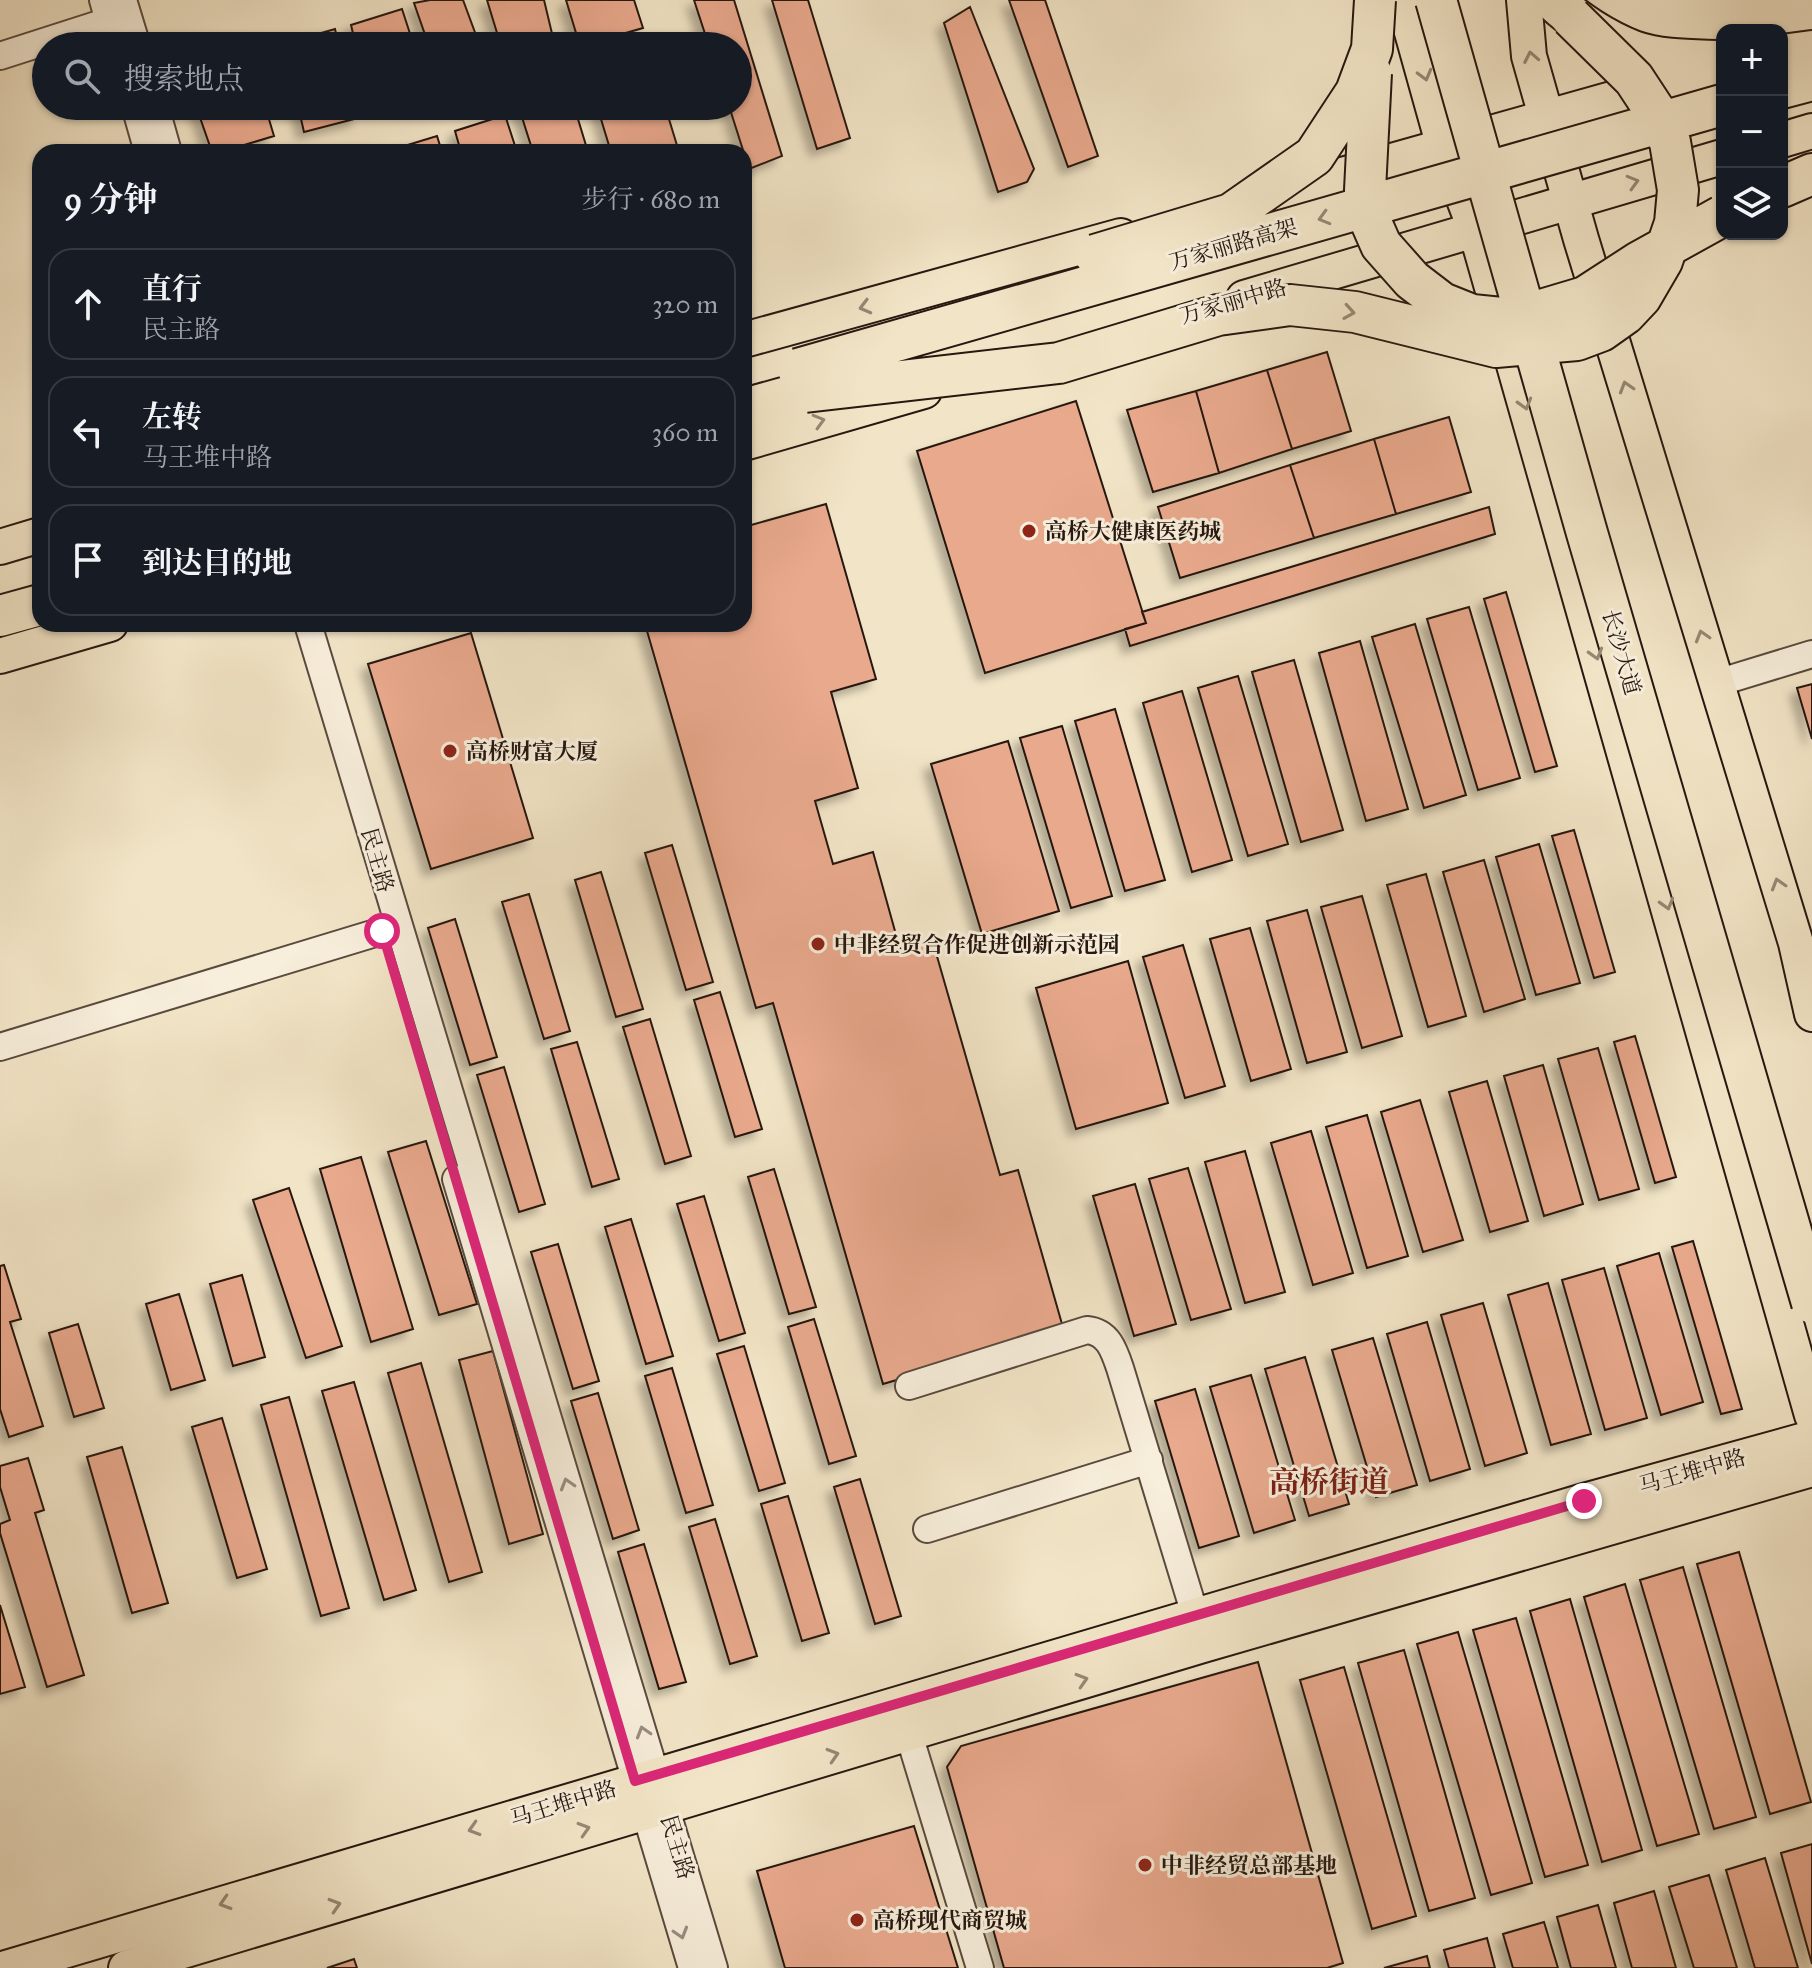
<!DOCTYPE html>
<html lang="zh">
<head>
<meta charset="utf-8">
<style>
	body { margin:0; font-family:"IM FELL Great Primer","Noto Serif SC",serif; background:#20242c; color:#f1f3f6 }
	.controls { position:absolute; right:24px; top:24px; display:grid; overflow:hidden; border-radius:16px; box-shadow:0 2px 6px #0004 }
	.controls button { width:72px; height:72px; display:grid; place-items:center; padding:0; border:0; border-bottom:2px solid #363941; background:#171b24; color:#f1f3f6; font:40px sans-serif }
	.stop { position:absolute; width:24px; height:24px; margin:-18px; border:6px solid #db2777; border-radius:50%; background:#fff }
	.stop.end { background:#db2777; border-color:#fff; box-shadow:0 2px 8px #0008 }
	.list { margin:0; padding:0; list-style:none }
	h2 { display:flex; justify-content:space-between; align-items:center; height:104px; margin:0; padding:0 32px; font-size:34px }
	h2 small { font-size:26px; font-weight:400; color:#9ea1a6 }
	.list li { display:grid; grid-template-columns:52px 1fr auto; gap:24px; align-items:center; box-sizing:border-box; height:112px; margin:0 16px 16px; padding:0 16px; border:2px solid #363941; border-radius:24px }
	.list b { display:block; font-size:30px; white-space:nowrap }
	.list p { margin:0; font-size:26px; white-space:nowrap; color:#9ea1a6 }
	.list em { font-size:26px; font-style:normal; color:#9ea1a6 }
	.icon { flex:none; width:44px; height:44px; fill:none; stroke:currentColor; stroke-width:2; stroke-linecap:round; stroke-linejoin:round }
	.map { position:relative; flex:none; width:1812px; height:1968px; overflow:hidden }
	.search { position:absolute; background:#171b24; box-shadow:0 2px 6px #0004; left:32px; top:32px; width:720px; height:88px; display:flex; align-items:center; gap:20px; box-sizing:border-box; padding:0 28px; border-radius:44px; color:#9ea1a6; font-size:30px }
	.panel { position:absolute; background:#171b24; box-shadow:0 2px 6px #0004; left:32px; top:144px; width:720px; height:488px; border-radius:24px }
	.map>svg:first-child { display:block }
</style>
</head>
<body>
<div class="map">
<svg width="1812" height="1968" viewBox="0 0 1812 1968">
	<defs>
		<filter id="shadow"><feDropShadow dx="-7" dy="7" stdDeviation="4" flood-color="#0004"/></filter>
	</defs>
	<rect width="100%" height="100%" fill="#f2e5c7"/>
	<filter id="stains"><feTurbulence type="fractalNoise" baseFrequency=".0025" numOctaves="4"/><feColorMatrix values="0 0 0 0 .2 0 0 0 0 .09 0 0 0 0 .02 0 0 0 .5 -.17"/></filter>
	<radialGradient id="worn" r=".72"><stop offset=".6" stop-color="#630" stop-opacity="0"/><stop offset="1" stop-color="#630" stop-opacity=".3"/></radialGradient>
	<path fill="#e9a98d" stroke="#261710" stroke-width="2" filter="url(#shadow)" d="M 430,0 L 463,0 L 480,46 L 429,46 L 414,3 Z
		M 487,0 L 544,0 L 555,46 L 501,46 Z
		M 566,0 L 634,0 L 643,28 L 580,46 Z
		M 694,0 L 734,0 L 782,156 L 749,169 L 729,106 L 738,106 L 738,46 L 709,46 Z
		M 772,0 L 808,0 L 850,138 L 817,149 Z
		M 1009,0 L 1045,0 L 1098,156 L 1068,167 Z
		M 970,7 L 1034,169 L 1027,182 L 998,192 L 944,23 Z
		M 402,9 L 414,46 L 356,46 L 351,25 Z
		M 335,29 L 339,46 L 284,46 L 283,44 Z
		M 196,106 L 265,106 L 274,136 L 221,152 L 212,152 Z
		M 298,106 L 355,106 L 358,118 L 304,132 Z
		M 538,106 L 574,106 L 588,152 L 533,152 L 520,111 Z
		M 597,106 L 665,106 L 679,152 L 611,152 Z
		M 505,115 L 517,152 L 461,152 L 455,131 Z
		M 437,136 L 442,152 L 389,152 L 388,151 Z
		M 1327,352 L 1351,431 L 1292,449 L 1267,370 Z
		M 1267,370 L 1292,449 L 1219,473 L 1196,391 Z
		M 1196,391 L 1219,473 L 1153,492 L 1127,410 Z
		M 1076,401 L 1146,623 L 985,673 L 917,451 Z
		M 1449,417 L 1471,492 L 1396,514 L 1374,439 Z
		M 1374,439 L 1396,514 L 1314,538 L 1290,465 Z
		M 1290,465 L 1314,538 L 1180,578 L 1158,507 Z
		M 826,504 L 876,679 L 831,692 L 858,788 L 815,801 L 833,864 L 873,852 L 900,949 L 932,939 L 1000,1175 L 1018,1170 L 1064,1331 L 883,1384 L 773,1003 L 756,1008 L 645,624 L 744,624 L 744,527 Z
		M 1489,507 L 1495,534 L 1130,646 L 1125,629 L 1146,623 L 1142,612 Z
		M 1506,592 L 1557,766 L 1535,772 L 1484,599 Z
		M 1469,607 L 1520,778 L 1478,790 L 1427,619 Z
		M 1415,624 L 1466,795 L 1424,808 L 1372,637 Z
		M 471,633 L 533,838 L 431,869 L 368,664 Z
		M 1360,641 L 1408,809 L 1366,821 L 1319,653 Z
		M 1294,660 L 1343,830 L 1301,842 L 1252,672 Z
		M 1238,676 L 1288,844 L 1248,856 L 1198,688 Z
		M 1812,684 L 1812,739 L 1797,688 Z
		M 1182,691 L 1232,860 L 1192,872 L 1143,703 Z
		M 1115,709 L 1165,880 L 1125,891 L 1075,721 Z
		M 1062,726 L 1112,896 L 1071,908 L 1020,738 Z
		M 1008,741 L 1059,911 L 982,934 L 931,764 Z
		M 1574,830 L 1615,972 L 1594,978 L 1552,836 Z
		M 1539,844 L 1580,983 L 1536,995 L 1496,857 Z
		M 672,845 L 713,982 L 686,990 L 645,853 Z
		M 1484,860 L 1525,999 L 1484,1012 L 1443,872 Z
		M 601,872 L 643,1009 L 616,1017 L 575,880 Z
		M 1426,874 L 1466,1016 L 1428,1027 L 1387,885 Z
		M 529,894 L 570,1031 L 544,1039 L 502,902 Z
		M 1362,896 L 1402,1036 L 1362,1048 L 1321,907 Z
		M 1307,910 L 1347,1052 L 1307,1063 L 1267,921 Z
		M 455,919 L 497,1057 L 470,1065 L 428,928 Z
		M 1250,928 L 1291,1069 L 1251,1081 L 1210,939 Z
		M 1183,945 L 1225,1086 L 1185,1098 L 1143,957 Z
		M 1128,961 L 1168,1103 L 1076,1129 L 1036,988 Z
		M 720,992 L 762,1129 L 735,1137 L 694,1000 Z
		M 650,1019 L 691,1156 L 665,1164 L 623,1027 Z
		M 1635,1036 L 1676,1177 L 1655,1183 L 1614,1042 Z
		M 577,1042 L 619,1179 L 592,1187 L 551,1049 Z
		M 1598,1048 L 1639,1189 L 1599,1200 L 1558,1059 Z
		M 1543,1065 L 1583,1204 L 1544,1216 L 1504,1076 Z
		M 504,1067 L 545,1204 L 519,1212 L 477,1075 Z
		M 1487,1081 L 1528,1221 L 1490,1232 L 1449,1092 Z
		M 1420,1100 L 1463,1240 L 1423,1252 L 1381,1112 Z
		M 1367,1115 L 1408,1256 L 1367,1268 L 1326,1127 Z
		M 1311,1131 L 1353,1273 L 1313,1285 L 1271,1143 Z
		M 426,1141 L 477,1304 L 439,1315 L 388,1152 Z
		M 1245,1151 L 1285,1292 L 1245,1303 L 1205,1162 Z
		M 361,1157 L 413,1329 L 371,1342 L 320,1169 Z
		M 1188,1168 L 1231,1309 L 1191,1320 L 1149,1179 Z
		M 774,1169 L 816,1307 L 789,1314 L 748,1177 Z
		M 1135,1184 L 1176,1324 L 1134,1336 L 1093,1196 Z
		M 289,1188 L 342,1346 L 306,1358 L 253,1200 Z
		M 704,1196 L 745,1333 L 719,1341 L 677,1204 Z
		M 631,1219 L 673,1356 L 646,1364 L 605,1227 Z
		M 1693,1241 L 1742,1409 L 1721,1414 L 1672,1247 Z
		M 558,1244 L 599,1381 L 573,1389 L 531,1252 Z
		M 1659,1253 L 1703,1402 L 1661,1415 L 1617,1266 Z
		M 4,1265 L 21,1319 L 10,1322 L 43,1426 L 9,1437 L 0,1409 L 0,1266 Z
		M 1604,1268 L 1647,1418 L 1605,1430 L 1562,1280 Z
		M 242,1275 L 265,1357 L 233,1366 L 210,1284 Z
		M 1548,1283 L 1591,1434 L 1551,1445 L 1508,1295 Z
		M 179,1294 L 205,1380 L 171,1390 L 146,1304 Z
		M 1483,1303 L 1527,1453 L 1485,1466 L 1441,1315 Z
		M 814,1319 L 856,1456 L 829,1464 L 788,1327 Z
		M 1427,1322 L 1470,1469 L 1430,1481 L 1387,1334 Z
		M 78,1324 L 104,1408 L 74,1417 L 49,1333 Z
		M 1373,1338 L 1417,1485 L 1376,1497 L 1332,1350 Z
		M 744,1346 L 785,1483 L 759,1491 L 717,1354 Z
		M 493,1351 L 543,1534 L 509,1544 L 459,1360 Z
		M 1305,1357 L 1349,1504 L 1309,1516 L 1265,1369 Z
		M 421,1363 L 482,1572 L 449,1582 L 388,1373 Z
		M 672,1368 L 713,1505 L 686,1513 L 645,1376 Z
		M 1251,1375 L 1295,1520 L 1254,1533 L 1210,1387 Z
		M 354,1382 L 416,1590 L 384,1600 L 322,1391 Z
		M 1195,1389 L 1239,1536 L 1199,1548 L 1155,1401 Z
		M 598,1393 L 639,1530 L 613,1539 L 571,1401 Z
		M 289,1397 L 349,1608 L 321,1616 L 261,1405 Z
		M 222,1418 L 267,1569 L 237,1578 L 192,1427 Z
		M 122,1447 L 168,1603 L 132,1613 L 87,1457 Z
		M 28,1458 L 44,1510 L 35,1513 L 84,1675 L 47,1687 L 0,1533 L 0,1524 L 10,1520 L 0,1487 L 0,1466 Z
		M 860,1479 L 901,1616 L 875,1624 L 834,1487 Z
		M 788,1496 L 829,1633 L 802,1641 L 761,1504 Z
		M 715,1519 L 757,1656 L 730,1664 L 689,1527 Z
		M 644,1544 L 686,1682 L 659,1689 L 618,1552 Z
		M 1739,1552 L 1811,1802 L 1770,1814 L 1697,1564 Z
		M 1683,1567 L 1756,1817 L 1714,1829 L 1640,1580 Z
		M 1625,1584 L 1699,1834 L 1657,1846 L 1584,1597 Z
		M 1570,1599 L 1642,1850 L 1602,1862 L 1530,1611 Z
		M 0,1605 L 25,1687 L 0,1694 Z
		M 1516,1618 L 1588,1865 L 1545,1877 L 1473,1630 Z
		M 1458,1632 L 1532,1883 L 1491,1895 L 1417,1644 Z
		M 1404,1650 L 1475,1898 L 1429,1911 L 1358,1663 Z
		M 1258,1662 L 1343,1963 L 1327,1968 L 1004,1968 L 947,1767 L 961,1746 Z
		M 1344,1667 L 1416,1916 L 1372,1929 L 1300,1680 Z
		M 914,1826 L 958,1968 L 785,1968 L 757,1871 Z
		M 1812,1844 L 1812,1964 L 1781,1853 Z
		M 1765,1858 L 1798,1968 L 1755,1968 L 1726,1870 Z
		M 1709,1875 L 1737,1968 L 1694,1968 L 1669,1887 Z
		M 1654,1891 L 1676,1968 L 1632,1968 L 1614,1903 Z
		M 1598,1905 L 1616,1968 L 1571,1968 L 1557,1917 Z
		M 1544,1922 L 1558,1968 L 1513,1968 L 1503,1934 Z
		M 1487,1938 L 1495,1968 L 1449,1968 L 1444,1950 Z
		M 1427,1956 L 1430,1968 L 1384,1968 Z
		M 354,1959 L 357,1968 L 327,1968 Z"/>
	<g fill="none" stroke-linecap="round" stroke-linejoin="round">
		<defs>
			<path id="minor" d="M 103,0 L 116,46
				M 123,0 L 137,46
				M 0,56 L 109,21 L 127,13
				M 135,106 L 148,152
				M 155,106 L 168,152
				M 308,624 L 714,1968
				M 1717,683 L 1812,654
				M 0,1047 L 382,931
				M 456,1179 L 692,1968
				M 909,1386 L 1087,1330 C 1108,1332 1114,1350 1120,1368 L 1200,1631
				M 927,1529 L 1149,1460
				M 903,1715 L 980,1968"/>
			<path id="major" d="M 1403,0 L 1444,147 L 1476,231 L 1812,1415
				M 1524,0 L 1529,56 L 1581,239 L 1796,943 L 1812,1014
				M 1782,140 L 1812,131
				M 1264,197 L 1722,68
				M 1244,298 L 1722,157
				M 744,340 L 1121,236
				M 744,443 L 924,391
				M 0,547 L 40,535
				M 0,656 L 110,624
				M 6,1968 L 1584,1501 L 1812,1438
				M 126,1968 L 1203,1645 L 1812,1469"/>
			<path id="highway" d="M 1553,0 C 1575,21 1605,40 1633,51 C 1661,61 1693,60 1722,61
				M 1782,55 L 1812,51
				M 1782,88 L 1812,80
				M 1782,187 L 1812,174
				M 744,409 L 805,392
				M 0,616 L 40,605"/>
		</defs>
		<use href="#minor" stroke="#594a3e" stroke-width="30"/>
		<use href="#major" stroke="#261710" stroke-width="38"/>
		<use href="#highway" stroke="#261710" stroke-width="44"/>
		<use href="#minor" stroke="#f7eedb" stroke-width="26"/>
		<use href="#major" stroke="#f2e5c7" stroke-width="34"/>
		<use href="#highway" stroke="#f2e5c7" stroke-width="40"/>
		<defs>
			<path id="highway-bridge" d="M 1436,0 L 1587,533 L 1812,1303
				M 1371,73 L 1365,190 L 1370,220 L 1381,245 L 1412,280 L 1442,303 L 1472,315 L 1511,319 L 1585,297 L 1639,262 L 1722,216
				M 1095,255 L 1231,214 L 1314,156 L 1356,92 L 1372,49 L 1375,0
				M 798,369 L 1722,105
				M 805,392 L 1059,363 L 1218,315 L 1290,305 L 1355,312 L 1496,347 L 1577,340 L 1601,331 L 1625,314 L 1641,297 L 1662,261 L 1675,223 L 1678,190 L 1670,142 L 1657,114 L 1634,79 L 1571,17"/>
		</defs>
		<use href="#highway-bridge" stroke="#261710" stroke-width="44" stroke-linecap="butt"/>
		<use href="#highway-bridge" stroke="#f2e5c7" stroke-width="40"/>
	</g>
	<defs><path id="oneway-chevron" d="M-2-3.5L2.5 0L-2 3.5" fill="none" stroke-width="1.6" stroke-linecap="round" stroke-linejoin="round" transform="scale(2)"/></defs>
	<g stroke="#968875">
		<use href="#oneway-chevron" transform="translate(1531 57) rotate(-101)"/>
		<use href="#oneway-chevron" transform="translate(1425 75) rotate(75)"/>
		<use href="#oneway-chevron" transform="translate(1633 182) rotate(-16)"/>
		<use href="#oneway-chevron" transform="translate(1324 218) rotate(164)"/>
		<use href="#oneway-chevron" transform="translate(865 307) rotate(165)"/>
		<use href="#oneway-chevron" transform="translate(1349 312) rotate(9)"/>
		<use href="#oneway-chevron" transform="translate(1626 387) rotate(-107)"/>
		<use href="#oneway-chevron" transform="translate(1525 404) rotate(74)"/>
		<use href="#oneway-chevron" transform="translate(819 421) rotate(-16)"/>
		<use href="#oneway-chevron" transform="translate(1702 636) rotate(-107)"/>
		<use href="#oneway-chevron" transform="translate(1596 654) rotate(74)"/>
		<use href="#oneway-chevron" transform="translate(1778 884) rotate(-107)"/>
		<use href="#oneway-chevron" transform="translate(1667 904) rotate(74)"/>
		<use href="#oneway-chevron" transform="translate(1082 1680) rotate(-17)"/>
		<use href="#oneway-chevron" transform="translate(833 1755) rotate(-17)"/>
		<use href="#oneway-chevron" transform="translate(474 1829) rotate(163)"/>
		<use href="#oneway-chevron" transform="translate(584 1829) rotate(-17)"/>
		<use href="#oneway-chevron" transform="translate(225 1903) rotate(163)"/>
		<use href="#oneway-chevron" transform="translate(335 1905) rotate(-17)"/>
	</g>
	<g stroke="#998d80">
		<use href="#oneway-chevron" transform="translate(567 1484) rotate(-107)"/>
		<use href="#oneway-chevron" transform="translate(643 1732) rotate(-107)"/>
		<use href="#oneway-chevron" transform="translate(681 1933) rotate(73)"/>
	</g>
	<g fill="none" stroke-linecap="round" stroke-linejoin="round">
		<path stroke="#db2777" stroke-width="10" d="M 382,931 L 635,1781 L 1584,1501"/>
	</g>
	<g fill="#8f2418" stroke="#f7eedb" stroke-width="3">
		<circle cx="1029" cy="531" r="8"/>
		<circle cx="450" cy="751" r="8"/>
		<circle cx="818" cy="944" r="8"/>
		<circle cx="1145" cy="1865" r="8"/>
		<circle cx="857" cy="1920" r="8"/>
	</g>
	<g text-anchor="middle" stroke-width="6" stroke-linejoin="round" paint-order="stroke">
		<g font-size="22" fill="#261710" stroke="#f7eedb">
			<text transform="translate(1233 244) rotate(-16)" y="8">万家丽路高架</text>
			<text transform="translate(1233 301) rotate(-16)" y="8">万家丽中路</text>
			<text transform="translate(1622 652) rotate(74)" y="8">长沙大道</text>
			<text transform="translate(378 860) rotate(74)" y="8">民主路</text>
			<text transform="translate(1692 1471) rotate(-16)" y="8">马王堆中路</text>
			<text transform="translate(563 1803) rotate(-17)" y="8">马王堆中路</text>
			<text transform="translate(678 1847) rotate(73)" y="8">民主路</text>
		</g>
		<g font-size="22" font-weight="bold" fill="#261710" stroke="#f7eedb" text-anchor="start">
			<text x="1045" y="539">高桥大健康医药城</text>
			<text x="466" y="759">高桥财富大厦</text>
			<text x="834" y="952">中非经贸合作促进创新示范园</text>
			<text x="1161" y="1873">中非经贸总部基地</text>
			<text x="873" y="1928">高桥现代商贸城</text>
		</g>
		<g font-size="30" font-weight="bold" fill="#7a1f14" stroke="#f7eedb">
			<text x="1329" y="1492">高桥街道</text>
		</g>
	</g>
	<rect width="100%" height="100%" filter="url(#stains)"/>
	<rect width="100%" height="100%" fill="url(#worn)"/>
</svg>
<div class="controls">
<button>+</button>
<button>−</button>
<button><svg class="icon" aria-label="layers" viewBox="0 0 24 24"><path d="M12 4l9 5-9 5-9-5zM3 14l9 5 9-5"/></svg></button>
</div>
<div class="stop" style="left:382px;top:931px"></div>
<div class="stop end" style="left:1584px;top:1501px"></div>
<div class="search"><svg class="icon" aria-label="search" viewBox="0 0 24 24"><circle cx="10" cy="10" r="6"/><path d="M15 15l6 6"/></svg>搜索地点</div>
<section class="panel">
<h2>9 分钟<small>步行 · 680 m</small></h2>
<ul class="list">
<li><svg class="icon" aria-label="ahead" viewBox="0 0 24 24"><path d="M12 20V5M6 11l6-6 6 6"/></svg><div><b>直行</b><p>民主路</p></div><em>320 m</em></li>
<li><svg class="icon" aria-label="left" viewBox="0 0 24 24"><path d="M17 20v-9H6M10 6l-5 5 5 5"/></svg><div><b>左转</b><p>马王堆中路</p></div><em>360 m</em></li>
<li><svg class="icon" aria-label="arrive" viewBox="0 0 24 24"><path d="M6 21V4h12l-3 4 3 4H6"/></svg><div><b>到达目的地</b></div></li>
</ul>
</section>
</div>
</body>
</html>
